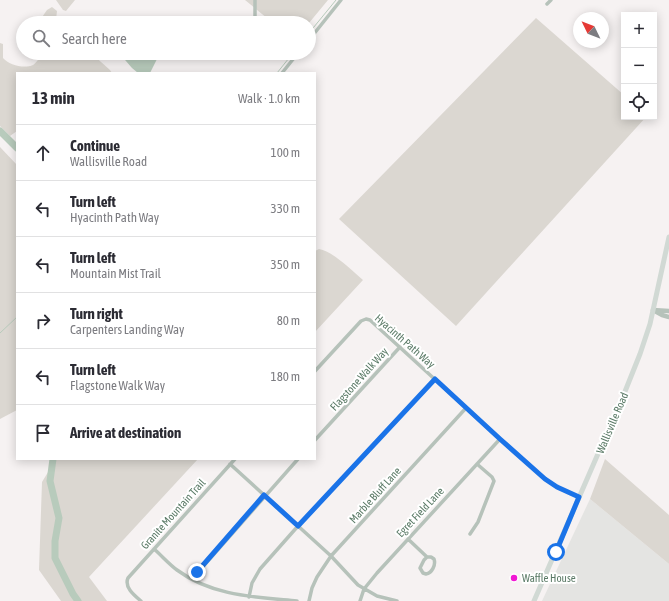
<!DOCTYPE html>
<html lang="en">
<head>
<meta charset="utf-8">
<style>
	body { margin:0; font-family:"Asap Condensed",sans-serif; background:#f7f7f7; color:#2b2b33 }
	.controls { position:absolute; right:12px; top:12px; display:grid; overflow:hidden; border-radius:0px; box-shadow:0 2px 10px #0003 }
	.controls button { width:36px; height:36px; display:grid; place-items:center; padding:0; border:0; border-bottom:1px solid #e1e1e2; background:#fff; color:#2b2b33; font:20px sans-serif }
	.compass { position:absolute; left:573px; top:12px; width:36px; height:36px; border-radius:50%; background:#fff; box-shadow:0 2px 10px #0003; rotate:313deg }
	.stop { position:absolute; width:12px; height:12px; margin:-9px; border:3px solid #1a73e8; border-radius:50%; background:#fff }
	.stop.end { background:#1a73e8; border-color:#fff; box-shadow:0 1px 4px #0008 }
	.list { margin:0; padding:0; list-style:none }
	h2 { display:flex; justify-content:space-between; align-items:center; height:52px; margin:0; padding:0 16px; font-size:17px }
	h2 small { font-size:13px; font-weight:400; color:#7c7c81 }
	.list li { display:grid; grid-template-columns:26px 1fr auto; gap:12px; align-items:center; box-sizing:border-box; height:56px; padding:0 16px; border-top:1px solid #e1e1e2 }
	.list b { display:block; font-size:15px; white-space:nowrap }
	.list p { margin:0; font-size:13px; white-space:nowrap; color:#7c7c81 }
	.list em { font-size:13px; font-style:normal; color:#7c7c81 }
	.icon { flex:none; width:22px; height:22px; fill:none; stroke:currentColor; stroke-width:2; stroke-linecap:round; stroke-linejoin:round }
	.map { position:relative; flex:none; width:669px; height:601px; overflow:hidden }
	.search { position:absolute; background:#fff; box-shadow:0 2px 10px #0003; left:16px; top:16px; width:300px; height:44px; display:flex; align-items:center; gap:10px; box-sizing:border-box; padding:0 14px; border-radius:22px; color:#7c7c81; font-size:15px }
	.panel { position:absolute; background:#fff; box-shadow:0 2px 10px #0003; left:16px; top:72px; width:300px; height:388px; border-radius:0px }
	.map>svg:first-child { display:block }
</style>
</head>
<body>
<div class="map">
<svg width="669" height="601" viewBox="0 0 669 601">
	<rect width="100%" height="100%" fill="#f6f2f2"/>
	<path fill="#e4e4e2" d="M 590,499 L 669,564 L 669,601 L 542,601 Z"/>
	<path fill="#dbd7d1" d="M 56,0 L 75,0 L 66,11 L 63,10 Z
		M 245,0 L 328,0 L 309,23 L 273,23 Z
		M 52,7 L 57,11 L 56,20 L 54,23 L 38,23 L 47,10 Z
		M 536,18 L 624,95 L 624,117 L 646,117 L 456,326 L 339,219 Z
		M 0,43 L 3,44 L 3,58 C 9,65 24,69 33,65 C 36,63 38,59 40,58 C 43,57 50,58 53,57 L 58,53 L 91,53 L 110,70 L 112,73 L 17,73 L 17,131 L 10,136 L 0,126 Z
		M 0,147 L 17,165 L 17,410 L 0,419 Z
		M 319,249 C 334,252 351,270 363,280 L 315,332 L 315,251 Z
		M 56,459 L 198,459 L 89,577 L 107,601 L 61,601 L 39,570 L 42,482 Z
		M 605,459 L 669,515 L 669,564 L 590,499 Z"/>
	<path fill="#b8cbbc" d="M 119,53 L 160,53 L 150,73 L 138,73 L 132,68 Z"/>
	<g fill="none" stroke-linecap="round" stroke-linejoin="round">
		<path stroke="#b8cbbc" stroke-width="1" d="M 309,33 L 336,0
			M 277,73 L 293,53
			M 0,333 L 17,317"/>
		<path stroke="#b8cbbc" stroke-width="7" d="M 0,131 L 17,148
			M 53,459 L 50,481 L 59,518 L 55,541 L 55,558 L 73,594 L 78,601"/>
		<path stroke="#b6c2ba" stroke-width="3.5" d="M 255,0 L 255,20 L 258,23
			M 547,4 L 551,0
			M 309,40 L 341,0
			M 282,73 L 298,53
			M 315,371 L 361,321 L 366,319 L 370,320 L 500,439 L 545,479 L 557,487 L 579,497
			M 315,440 L 400,347
			M 230,464 L 331,556 L 358,585 L 377,596 L 397,601
			M 470,534 L 478,522 L 494,481 L 492,477 L 477,464
			M 408,539 L 427,557 L 431,557 L 434,559 C 436,565 432,573 426,574 L 423,573 L 420,568 L 424,560 L 427,557
			M 154,549 C 162,556 169,564 177,570 C 212,596 255,597 297,601
			M 192,579 L 298,459
			M 249,597 L 252,583 L 260,569 L 298,526 L 435,379
			M 141,601 C 134,595 124,587 128,578 L 235,459
			M 309,601 L 312,588 L 317,577 L 331,556 L 466,408
			M 360,601 L 364,589 L 377,573 L 500,439"/>
		<path stroke="#b6c2ba" stroke-width="4.5" d="M 653,310 L 662,315 L 669,317
			M 653,310 L 669,311"/>
		<path stroke="#d1d9d4" stroke-width="5" d="M 534,601 L 624,394 L 640,354 L 650,324 L 669,237"/>
	</g>
	<g fill="none" stroke-linecap="round" stroke-linejoin="round">
		<path stroke="#1a73e8" stroke-width="5" d="M 197,572 L 264,495 L 298,526 L 435,379 L 500,439 L 545,479 L 557,487 L 579,497 L 556,552"/>
	</g>
	<circle fill="#f117d3" stroke="#fff" stroke-width="1.5" cx="514" cy="578" r="4"/>
	<g text-anchor="middle" stroke-width="4" stroke-linejoin="round" paint-order="stroke">
		<g font-size="11" fill="#5a7a66" stroke="#fff">
			<text transform="translate(405 341) rotate(41)" y="4">Hyacinth Path Way</text>
			<text transform="translate(359 379) rotate(-48)" y="4">Flagstone Walk Way</text>
			<text transform="translate(612 423) rotate(-67)" y="4">Wallisville Road</text>
			<text transform="translate(375 495) rotate(-48)" y="4">Marble Bluff Lane</text>
			<text transform="translate(420 512) rotate(-47)" y="4">Egret Field Lane</text>
			<text transform="translate(173 514) rotate(-48)" y="4">Granite Mountain Trail</text>
		</g>
		<g font-size="11" fill="#5a7a66" stroke="#fff" text-anchor="start">
			<text x="522" y="582">Waffle House</text>
		</g>
	</g>
</svg>
<div class="controls">
<button>+</button>
<button>−</button>
<button><svg class="icon" aria-label="locate" viewBox="0 0 24 24"><circle cx="12" cy="12" r="6"/><path d="M12 2v4M12 18v4M2 12h4M18 12h4"/></svg></button>
</div>
<svg class="compass" viewBox="-18 -18 36 36"><path d="M0-13l5 13h-10z" fill="#e53935"/><path d="M0 13l5-13h-10z" fill="#7c7c81"/></svg>
<div class="stop" style="left:556px;top:552px"></div>
<div class="stop end" style="left:197px;top:572px"></div>
<div class="search"><svg class="icon" aria-label="search" viewBox="0 0 24 24"><circle cx="10" cy="10" r="6"/><path d="M15 15l6 6"/></svg>Search here</div>
<section class="panel">
<h2>13 min<small>Walk · 1.0 km</small></h2>
<ul class="list">
<li><svg class="icon" aria-label="ahead" viewBox="0 0 24 24"><path d="M12 20V5M6 11l6-6 6 6"/></svg><div><b>Continue</b><p>Wallisville Road</p></div><em>100 m</em></li>
<li><svg class="icon" aria-label="left" viewBox="0 0 24 24"><path d="M17 20v-9H6M10 6l-5 5 5 5"/></svg><div><b>Turn left</b><p>Hyacinth Path Way</p></div><em>330 m</em></li>
<li><svg class="icon" aria-label="left" viewBox="0 0 24 24"><path d="M17 20v-9H6M10 6l-5 5 5 5"/></svg><div><b>Turn left</b><p>Mountain Mist Trail</p></div><em>350 m</em></li>
<li><svg class="icon" aria-label="right" viewBox="0 0 24 24"><path d="M7 20v-9h11M14 6l5 5-5 5"/></svg><div><b>Turn right</b><p>Carpenters Landing Way</p></div><em>80 m</em></li>
<li><svg class="icon" aria-label="left" viewBox="0 0 24 24"><path d="M17 20v-9H6M10 6l-5 5 5 5"/></svg><div><b>Turn left</b><p>Flagstone Walk Way</p></div><em>180 m</em></li>
<li><svg class="icon" aria-label="arrive" viewBox="0 0 24 24"><path d="M6 21V4h12l-3 4 3 4H6"/></svg><div><b>Arrive at destination</b></div></li>
</ul>
</section>
</div>
</body>
</html>
